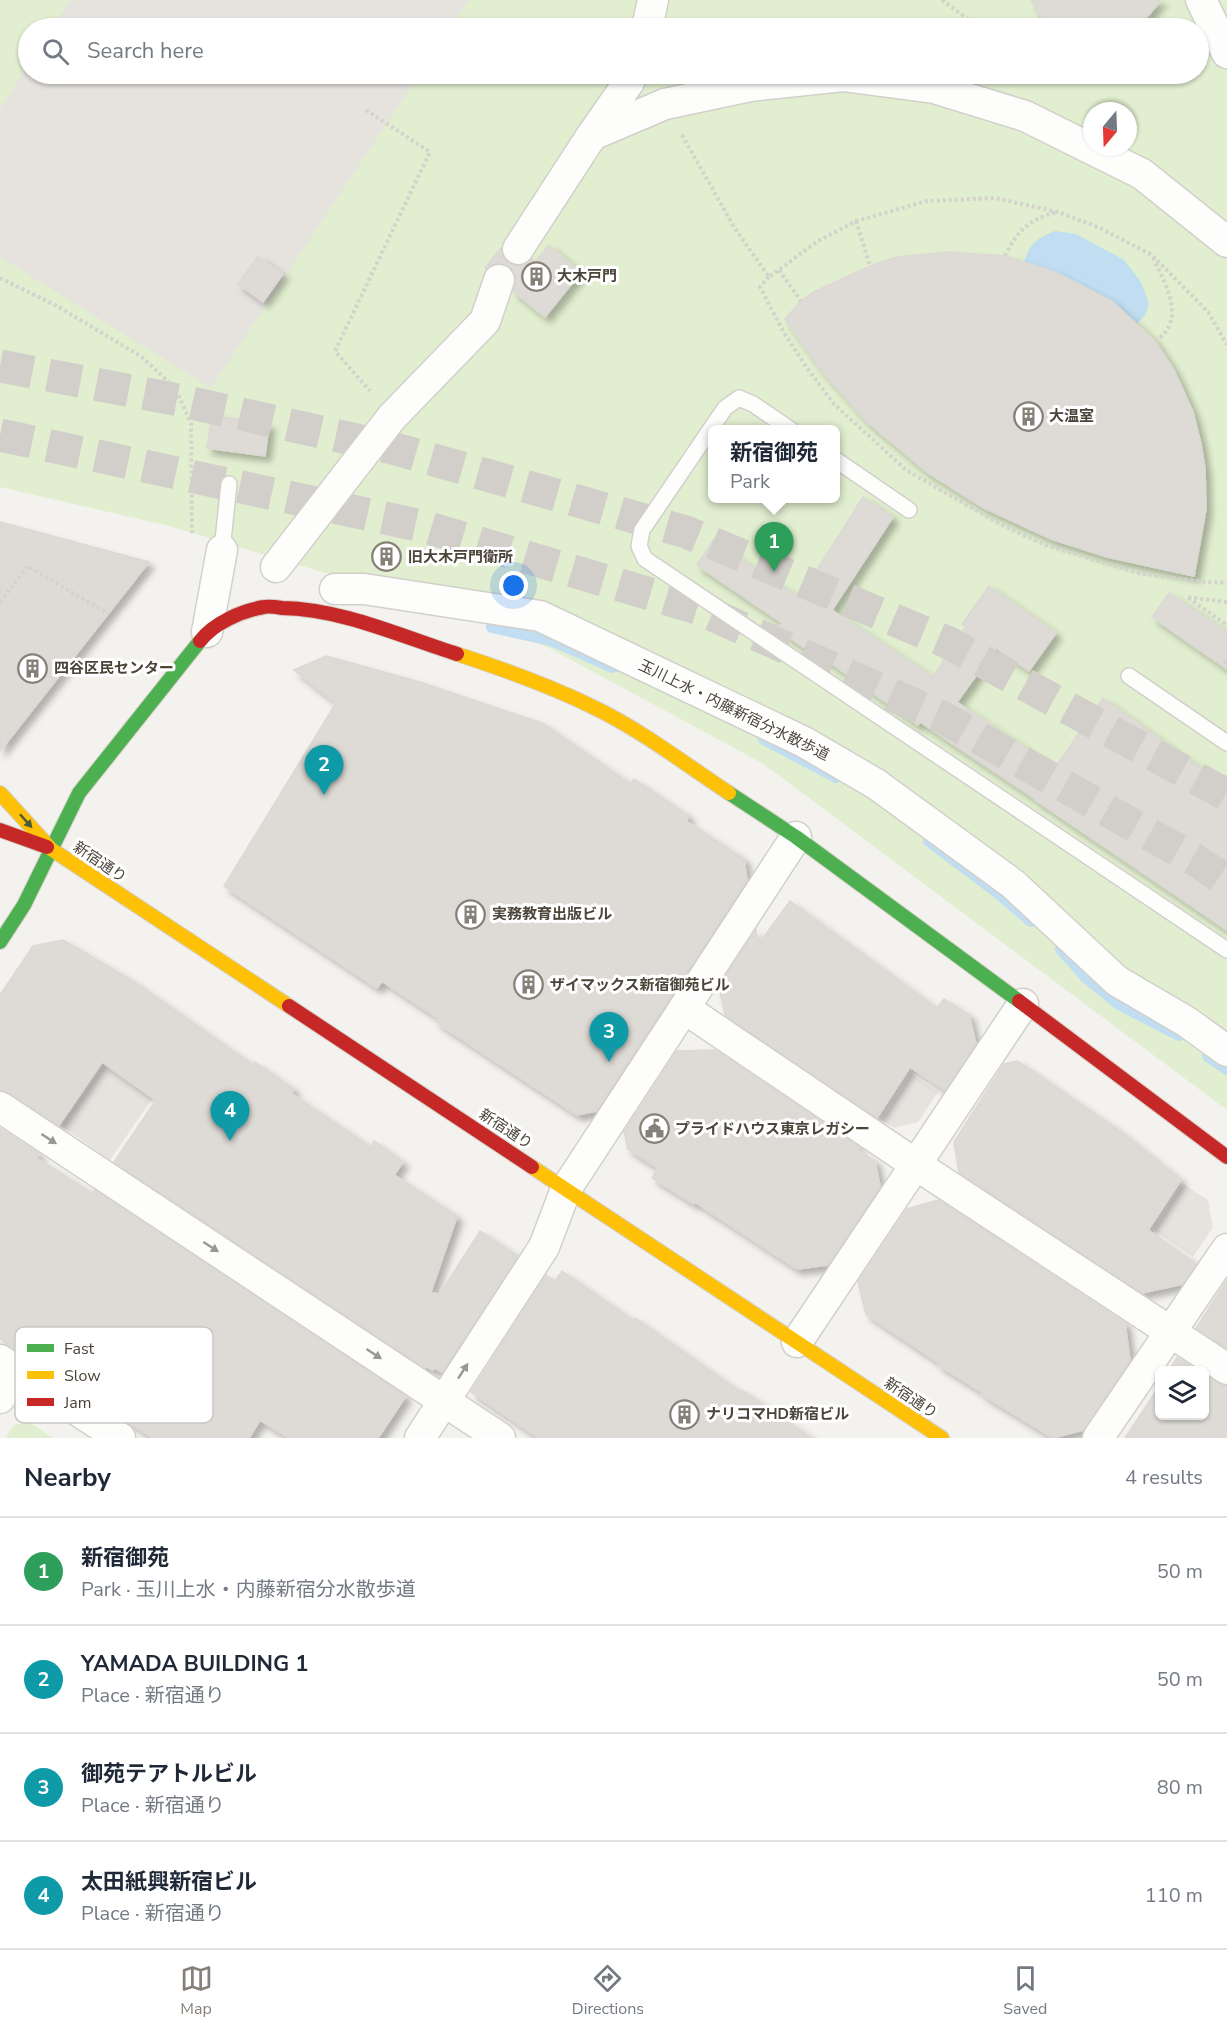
<!DOCTYPE html>
<html lang="en">
<head>
<meta charset="utf-8">
<style>
	body { margin:0; font-family:"Nunito Sans","Noto Sans JP",sans-serif; background:#f6f6f7; color:#1f2937 }
	.controls { position:absolute; right:18px; bottom:18px; display:grid; overflow:hidden; border-radius:9px; box-shadow:0 2px 4px #0004 }
	.controls button { width:54px; height:54px; display:grid; place-items:center; padding:0; border:0; border-bottom:2px solid #e0e1e3; background:#fff; color:#1f2937; font:30px sans-serif }
	.compass { position:absolute; left:1083px; top:102px; width:54px; height:54px; border-radius:50%; background:#fff; box-shadow:0 2px 4px #0004; rotate:199deg }
	.you { position:absolute; left:514px; top:586px; width:21px; height:21px; margin:-15px; border:4px solid #fff; border-radius:50%; background:#1a73e8; box-shadow:0 0 0 9px #1a73e833 }
	.badge { display:grid; place-items:center; width:39px; height:39px; border-radius:50%; background:#868178; color:#fff; font-size:20px; font-weight:700 }
	.pin { position:absolute; translate:-50% -50px; filter:drop-shadow(0 2px 3px #0008) }
	.pin::after { content:''; position:absolute; top:32px; width:21px; height:18px; background:inherit; clip-path:polygon(0 0,100% 0,50% 100%) }
	.popup { position:absolute; left:708px; top:425px; width:132px; height:78px; box-sizing:border-box; display:grid; place-content:center; border-radius:9px; background:#fff; filter:drop-shadow(0 2px 4px #0005); font-size:20px; white-space:nowrap; color:#747a83 }
	.popup b { font-size:22px; color:#1f2937 }
	.popup::after { content:''; position:absolute; left:50%; top:100%; margin-left:-12px; border:12px solid transparent; border-top-color:#fff }
	.list { margin:0; padding:0; list-style:none }
	h2 { display:flex; justify-content:space-between; align-items:center; height:78px; margin:0; padding:0 24px; font-size:26px }
	h2 small { font-size:20px; font-weight:400; color:#747a83 }
	.list li { display:grid; grid-template-columns:39px 1fr auto; gap:18px; align-items:center; box-sizing:border-box; height:108px; padding:0 24px; border-top:2px solid #e0e1e3 }
	.list b { display:block; font-size:22px; white-space:nowrap }
	.list p { margin:0; font-size:20px; white-space:nowrap; color:#747a83 }
	.list em { font-size:20px; font-style:normal; color:#747a83 }
	.icon { flex:none; width:33px; height:33px; fill:none; stroke:currentColor; stroke-width:2; stroke-linecap:round; stroke-linejoin:round }
	.map { position:relative; flex:none; width:1227px; height:1438px; overflow:hidden }
	.search { position:absolute; background:#fff; box-shadow:0 2px 4px #0004; left:18px; right:18px; top:18px; height:66px; display:flex; align-items:center; gap:15px; box-sizing:border-box; padding:0 21px; border-radius:33px; color:#747a83; font-size:22px }
	.sheet { height:510px; background:#fff }
	nav { display:flex; justify-content:space-around; align-items:center; box-sizing:border-box; height:84px; border-top:2px solid #e0e1e3; background:#fff; font-size:16px; color:#747a83 }
	nav a { display:grid; justify-items:center; gap:3px }
	nav .on { color:#868178 }
	.map>svg:first-child { display:block }
</style>
</head>
<body>
<div class="map">
<svg width="1227" height="1438" viewBox="0 0 1227 1438">
	<defs>
		<filter id="shadow"><feDropShadow dx="5.5" dy="5.5" stdDeviation="3" flood-color="#0004"/></filter>
	</defs>
	<rect width="100%" height="100%" fill="#f4f2ee"/>
	<path fill="#e1eecf" fill-rule="evenodd" d="M 0,0 L 1227,0 L 1227,1110 L 762,763 L 549,648 L 475,618 L 169,526 L 0,487 ZM 28,28 L 1198,28 L 1198,74 L 28,74 ZM 1092,111 L 1128,111 L 1128,147 L 1092,147 ZM 712,430 L 836,430 L 836,498 L 712,498 Z
		M 29,1422 L 53,1438 L 6,1438 L 14,1425 Z"/>
	<path fill="#e6e3df" d="M 70,0 L 469,0 L 450,28 L 52,28 Z
		M 28,65 L 28,74 L 420,74 L 211,388 L 0,257 L 0,109 Z
		M 104,1065 L 152,1099 L 110,1160 L 61,1126 Z
		M 911,1074 L 938,1092 L 918,1122 L 894,1128 L 882,1120 Z
		M 1183,1184 L 1208,1200 L 1213,1227 L 1193,1257 L 1154,1230 Z"/>
	<path fill="#c0ddf1" d="M 1055,231 L 1076,234 L 1124,260 L 1141,282 L 1149,304 L 1145,315 L 1137,324 L 1112,301 L 1055,272 L 1024,262 C 1031,242 1036,239 1055,231 Z"/>
	<g fill="none" stroke-linecap="round" stroke-linejoin="round">
		<path stroke="#c0ddf1" stroke-width="12" d="M 492,627 L 551,640 L 613,667
			M 764,739 L 836,777
			M 929,841 L 997,892 L 1031,921
			M 1061,949 L 1086,977 L 1119,1004 L 1179,1035
			M 1208,1056 L 1227,1069"/>
	</g>
	<path fill="#dedbd6" stroke="#dcd9d4" stroke-width="1.5" filter="url(#shadow)" d="M 1031,0 L 1161,0 L 1138,28 L 1047,28 Z
		M 549,245 L 581,272 L 545,317 L 513,291 L 516,277 L 512,268 L 504,264 L 496,263 L 486,269 L 485,268 L 501,248 L 502,256 L 508,263 L 518,266 L 525,265 L 532,259 L 535,262 Z
		M 948,252 L 1005,256 L 1055,272 L 1112,301 L 1155,341 L 1174,370 L 1193,412 L 1201,444 L 1205,469 L 1206,509 L 1194,576 L 1107,557 L 1051,539 L 984,508 L 928,473 L 866,421 L 822,371 L 785,319 L 801,301 L 814,292 L 870,266 L 897,257 Z
		M 258,256 L 283,274 L 263,302 L 238,284 Z
		M 212,415 L 269,424 L 265,456 L 207,448 Z
		M 863,497 L 893,517 L 832,610 L 933,677 L 966,626 L 962,624 L 989,586 L 1056,633 L 1029,671 L 996,648 L 957,702 L 1055,768 L 1103,698 L 1207,773 L 1208,771 L 1227,783 L 1227,930 L 1034,799 L 1034,798 L 920,722 L 918,725 L 825,659 L 824,661 L 778,630 L 782,623 L 697,565 L 713,540 L 799,598 Z
		M 0,522 L 149,562 L 0,751 Z
		M 1169,593 L 1227,632 L 1227,669 L 1152,617 Z
		M 326,656 L 420,682 L 542,723 L 631,784 L 634,779 L 689,816 L 686,821 L 744,859 L 747,880 L 596,1111 L 577,1115 L 436,1022 L 438,1018 L 382,981 L 377,988 L 224,886 L 336,703 L 294,670 Z
		M 790,901 L 937,1008 L 944,999 L 969,1015 L 976,1044 L 945,1090 L 910,1067 L 877,1118 L 725,1015 L 719,986 L 756,930 L 758,945 Z
		M 63,940 L 133,981 L 253,1065 L 255,1062 L 294,1089 L 291,1093 L 371,1147 L 374,1141 L 403,1162 L 394,1175 L 457,1216 L 431,1292 L 439,1295 L 480,1231 L 518,1256 L 442,1372 L 435,1368 L 433,1370 L 426,1366 L 425,1368 L 114,1162 L 156,1100 L 102,1062 L 59,1125 L 10,1093 L 0,1090 L 0,995 L 33,946 Z
		M 715,1050 L 859,1147 L 857,1150 L 875,1161 L 880,1186 L 828,1265 L 797,1269 L 695,1202 L 694,1204 L 652,1178 L 658,1168 L 628,1149 L 624,1132 L 677,1051 Z
		M 1018,1061 L 1120,1131 L 1181,1180 L 1148,1230 L 1196,1264 L 1183,1284 L 1142,1293 L 959,1172 L 954,1142 L 1004,1064 Z
		M 0,1128 L 39,1154 L 36,1158 L 92,1193 L 94,1190 L 406,1396 L 378,1438 L 289,1438 L 260,1420 L 249,1438 L 153,1438 L 0,1339 Z
		M 938,1200 L 1125,1323 L 1130,1361 L 1083,1430 L 1053,1438 L 981,1394 L 982,1392 L 938,1365 L 939,1363 L 866,1314 L 858,1282 L 907,1209 Z
		M 562,1271 L 633,1320 L 635,1318 L 741,1392 L 742,1390 L 812,1438 L 539,1438 L 471,1392 L 546,1275 L 555,1281 Z
		M 1227,1280 L 1227,1348 L 1196,1328 Z
		M 1177,1357 L 1198,1371 L 1169,1371 Z
		M 1204,1375 L 1218,1383 L 1227,1386 L 1227,1438 L 1125,1438 L 1160,1385 L 1160,1416 L 1204,1416 Z"/>
	<g fill="none" stroke-linecap="round" stroke-linejoin="round">
		<path stroke="#d2cfca" stroke-width="33" stroke-dasharray="33 16" stroke-linecap="butt" d="M 0,366 L 179,400 L 392,448 L 686,532 L 949,643 L 1227,795
			M 0,435 L 422,526 L 697,608 L 942,717 L 1195,860 L 1227,881"/>
		<defs>
			<path id="lane" d="M 791,430 L 753,404 L 739,398 L 725,408 L 642,530 L 639,546 L 645,559 L 1227,950
				M 836,460 L 909,510
				M 222,550 L 229,484
				M 1129,676 L 1227,743"/>
			<path id="street" d="M 1201,0 L 1227,53
				M 647,28 L 653,0
				M 632,74 L 629,82 L 592,135 L 665,104 L 750,86 L 843,76 L 934,88 L 1025,116 L 1142,174 L 1227,242
				M 518,249 L 592,135
				M 276,567 L 392,417 L 485,321 L 499,280
				M 335,589 L 364,589 L 540,616 L 804,742 L 876,784 L 1013,884 L 1117,981 L 1187,1022 L 1227,1051
				M 207,632 L 222,550
				M 684,1008 L 915,1164 L 1227,1369
				M 0,1107 L 500,1438
				M 797,1342 L 1023,1004
				M 0,1360 L 120,1438
				M 0,1398 L 17,1371
				M 420,1438 L 544,1247 L 566,1189 L 796,837
				M 1098,1438 L 1227,1249"/>
			<path id="fast" d="M 729,793 L 796,837 L 1019,1001
				M 0,942 L 24,905 L 79,793 L 200,641"/>
			<path id="slow" d="M 457,654 C 503,669 550,686 593,707 C 641,730 685,764 729,793
				M 0,793 L 51,849 L 289,1006
				M 532,1167 L 942,1438"/>
			<path id="jam" d="M 200,641 C 214,623 241,611 264,607 C 269,606 276,607 282,608 C 342,609 400,636 457,654
				M 0,830 L 47,847
				M 1019,1001 L 1227,1157
				M 289,1006 L 532,1167"/>
		</defs>
		<use href="#lane" stroke="#d2d0cb" stroke-width="18"/>
		<use href="#street" stroke="#d2d0cb" stroke-width="33"/>
		<use href="#fast" stroke="#d3cfc5" stroke-width="16"/>
		<use href="#slow" stroke="#d3cfc5" stroke-width="16"/>
		<use href="#jam" stroke="#d3cfc5" stroke-width="16"/>
		<path stroke="#d3d2cc" stroke-width="4" stroke-dasharray="3 3" stroke-linecap="butt" d="M 942,0 L 980,28
			M 1024,28 L 1040,17
			M 366,110 L 430,152 L 335,351 L 370,391
			M 682,135 L 734,227 L 769,277 L 818,241 L 856,221 L 927,201 L 995,198 L 1058,212 L 1100,228 L 1152,255 L 1208,312 L 1227,345
			M 856,221 L 870,266
			M 1005,256 C 1018,229 1029,220 1057,212
			M 1153,258 C 1162,277 1182,311 1166,331 C 1164,335 1159,338 1155,341
			M 779,270 L 801,301
			M 769,277 L 760,287 L 783,331 L 807,368 L 834,404 L 906,470 L 1000,524 L 1045,545 L 1139,573 L 1195,581 L 1227,583
			M 0,278 L 57,306 L 142,357 L 175,388 L 191,423 L 192,533
			M 0,602 L 28,566 L 108,614
			M 1227,602 L 1187,597 L 1227,625
			M 1224,661 L 1227,663"/>
		<use href="#lane" stroke="#fdfdfc" stroke-width="15"/>
		<use href="#street" stroke="#fdfdfc" stroke-width="30"/>
		<use href="#fast" stroke="#4caf50" stroke-width="14"/>
		<use href="#slow" stroke="#ffc107" stroke-width="14"/>
		<use href="#jam" stroke="#c62828" stroke-width="14"/>
	</g>
	<defs><path id="oneway-solid" d="M-6-.8H1V-3.2L6.5 0L1 3.2V.8H-6Z" transform="scale(1.5)"/></defs>
	<use fill="#4b593e" href="#oneway-solid" transform="translate(26 821) rotate(48)"/>
	<g fill="#9b9791">
		<use href="#oneway-solid" transform="translate(49 1139) rotate(33)"/>
		<use href="#oneway-solid" transform="translate(211 1247) rotate(33)"/>
		<use href="#oneway-solid" transform="translate(374 1354) rotate(33)"/>
		<use href="#oneway-solid" transform="translate(463 1371) rotate(-57)"/>
	</g>
	<defs>
		<symbol id="building-ring" viewBox="-11 -11 22 22"><circle r="9.5" fill="#fff" stroke="#868178" stroke-width="1.5"/><path d="M-4-6H4V6H1V3H-1V6H-4ZM-2.5-4.3h1.7v1.8h-1.7ZM.8-4.3h1.7v1.8H.8ZM-2.5-1h1.7V.8h-1.7ZM.8-1h1.7V.8H.8Z" fill="#868178"/></symbol>
		<symbol id="civic-ring" viewBox="-11 -11 22 22"><circle r="9.5" fill="#fff" stroke="#868178" stroke-width="1.5"/><path d="M-.6-6.5H3V-4.5H.6V-3L4-1V1h2V6H-6V1h2V-1L-.6-3ZM-1.2 2.5V6h2.4V2.5Z" fill="#868178"/></symbol>
	</defs>
	<g fill-rule="evenodd">
		<use href="#building-ring" x="520" y="260" width="33" height="33"/>
		<use href="#building-ring" x="1012" y="400" width="33" height="33"/>
		<use href="#building-ring" x="370" y="540" width="33" height="33"/>
		<use href="#building-ring" x="16" y="652" width="33" height="33"/>
		<use href="#building-ring" x="454" y="898" width="33" height="33"/>
		<use href="#building-ring" x="512" y="968" width="33" height="33"/>
		<use href="#civic-ring" x="638" y="1112" width="33" height="33"/>
		<use href="#building-ring" x="668" y="1398" width="33" height="33"/>
	</g>
	<g text-anchor="middle" stroke-width="6" stroke-linejoin="round" paint-order="stroke">
		<g font-size="15" font-weight="bold" fill="#4b4439" stroke="#fff" text-anchor="start">
			<text x="557" y="281">大木戸門</text>
			<text x="1049" y="421">大温室</text>
			<text x="408" y="562">旧大木戸門衛所</text>
			<text x="54" y="673">四谷区民センター</text>
			<text x="492" y="919">実務教育出版ビル</text>
			<text x="550" y="990">ザイマックス新宿御苑ビル</text>
			<text x="675" y="1134">プライドハウス東京レガシー</text>
			<text x="706" y="1419">ナリコマHD新宿ビル</text>
		</g>
		<g font-size="15" fill="#4b4439" stroke="#fff">
			<text transform="translate(734 710) rotate(26)" y="5">玉川上水・内藤新宿分水散歩道</text>
			<text transform="translate(100 862) rotate(34)" y="5">新宿通り</text>
			<text transform="translate(506 1129) rotate(33)" y="5">新宿通り</text>
			<text transform="translate(911 1398) rotate(34)" y="5">新宿通り</text>
		</g>
	</g>
	<rect x="15" y="1327" width="198" height="96" rx="9" fill="#fff" stroke="#c9c7c4" stroke-width="1.5"/>
	<rect x="27" y="1344" width="27" height="8" fill="#4caf50"/>
	<rect x="27" y="1371" width="27" height="8" fill="#ffc107"/>
	<rect x="27" y="1398" width="27" height="8" fill="#c62828"/>
	<g font-size="16" fill="#4b4439">
		<text x="64" y="1354">Fast</text>
		<text x="64" y="1381">Slow</text>
		<text x="64" y="1408">Jam</text>
	</g>
</svg>
<div class="controls">
<button><svg class="icon" aria-label="layers" viewBox="0 0 24 24"><path d="M12 4l9 5-9 5-9-5zM3 14l9 5 9-5"/></svg></button>
</div>
<svg class="compass" viewBox="-18 -18 36 36"><path d="M0-13l5 13h-10z" fill="#e53935"/><path d="M0 13l5-13h-10z" fill="#747a83"/></svg>
<div class="you"></div>
<div class="pin badge" style="left:774px;top:572px;background:#2e9e5b">1</div>
<div class="popup"><b>新宿御苑</b>Park</div>
<div class="pin badge" style="left:324px;top:795px;background:#0f9aa8">2</div>
<div class="pin badge" style="left:609px;top:1062px;background:#0f9aa8">3</div>
<div class="pin badge" style="left:230px;top:1141px;background:#0f9aa8">4</div>
<div class="search"><svg class="icon" aria-label="search" viewBox="0 0 24 24"><circle cx="10" cy="10" r="6"/><path d="M15 15l6 6"/></svg>Search here</div>
</div>
<section class="sheet">
<h2>Nearby<small>4 results</small></h2>
<ul class="list">
<li><span class="badge" style="background:#2e9e5b">1</span><div><b>新宿御苑</b><p>Park · 玉川上水・内藤新宿分水散歩道</p></div><em>50 m</em></li>
<li><span class="badge" style="background:#0f9aa8">2</span><div><b>YAMADA BUILDING 1</b><p>Place · 新宿通り</p></div><em>50 m</em></li>
<li><span class="badge" style="background:#0f9aa8">3</span><div><b>御苑テアトルビル</b><p>Place · 新宿通り</p></div><em>80 m</em></li>
<li><span class="badge" style="background:#0f9aa8">4</span><div><b>太田紙興新宿ビル</b><p>Place · 新宿通り</p></div><em>110 m</em></li>
</ul>
</section>
<nav>
<a class="on"><svg class="icon" aria-label="map" viewBox="0 0 24 24"><path d="M3 6l6-2 6 2 6-2v14l-6 2-6-2-6 2zM9 4v14M15 6v14"/></svg>Map</a>
<a><svg class="icon" aria-label="directions" viewBox="0 0 24 24"><path d="M12 3l9 9-9 9-9-9zM9 14v-3h6M13 9l2 2-2 2"/></svg>Directions</a>
<a><svg class="icon" aria-label="saved" viewBox="0 0 24 24"><path d="M7 4h10v16l-5-4-5 4z"/></svg>Saved</a>
</nav>
</body>
</html>
